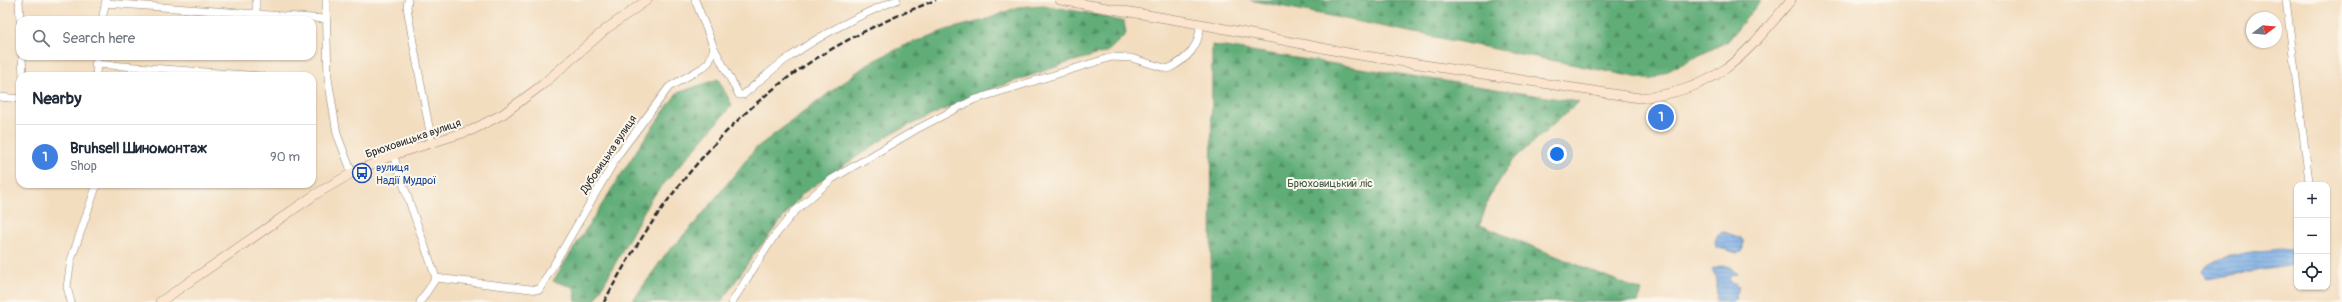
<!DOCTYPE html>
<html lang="en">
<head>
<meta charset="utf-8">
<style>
	body { margin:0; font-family:Pangolin,sans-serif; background:#f6f6f7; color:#1f2937 }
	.controls { position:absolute; right:12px; bottom:12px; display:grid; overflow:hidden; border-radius:8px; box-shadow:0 1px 3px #0004 }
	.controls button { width:36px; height:36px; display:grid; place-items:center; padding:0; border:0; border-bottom:1px solid #e0e1e3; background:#fff; color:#1f2937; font:20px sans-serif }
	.compass { position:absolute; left:2246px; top:12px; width:36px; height:36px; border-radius:50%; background:#fff; box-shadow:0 1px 3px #0004; rotate:74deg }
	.you { position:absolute; left:1557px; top:154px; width:14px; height:14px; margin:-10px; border:3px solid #fff; border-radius:50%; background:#1a73e8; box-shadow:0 0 0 6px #1a73e833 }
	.badge { display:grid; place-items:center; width:26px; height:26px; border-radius:50%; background:#2563eb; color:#fff; font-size:13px; font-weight:700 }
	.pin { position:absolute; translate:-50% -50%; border:2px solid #fff; box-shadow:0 1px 4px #0006 }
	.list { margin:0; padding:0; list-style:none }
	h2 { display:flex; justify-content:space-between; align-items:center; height:52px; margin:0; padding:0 16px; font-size:17px }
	h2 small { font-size:13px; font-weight:400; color:#747a83 }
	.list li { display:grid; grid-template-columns:26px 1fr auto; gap:12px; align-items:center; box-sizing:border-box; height:64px; padding:0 16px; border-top:1px solid #e0e1e3 }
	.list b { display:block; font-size:15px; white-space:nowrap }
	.list p { margin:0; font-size:13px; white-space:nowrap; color:#747a83 }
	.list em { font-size:13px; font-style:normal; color:#747a83 }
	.icon { flex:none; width:22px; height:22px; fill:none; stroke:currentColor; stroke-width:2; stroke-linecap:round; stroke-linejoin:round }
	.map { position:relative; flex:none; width:2342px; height:302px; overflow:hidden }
	.search { position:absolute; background:#fff; box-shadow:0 1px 3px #0004; left:16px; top:16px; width:300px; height:44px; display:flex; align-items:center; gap:10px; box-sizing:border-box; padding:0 14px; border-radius:12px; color:#747a83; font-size:15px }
	.panel { position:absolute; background:#fff; box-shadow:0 1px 3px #0004; left:16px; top:72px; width:300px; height:116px; border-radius:12px }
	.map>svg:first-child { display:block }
</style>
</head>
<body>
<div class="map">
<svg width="2342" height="302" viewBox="0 0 2342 302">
	<defs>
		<pattern id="forest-firs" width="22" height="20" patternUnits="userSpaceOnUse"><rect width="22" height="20" fill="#60ad78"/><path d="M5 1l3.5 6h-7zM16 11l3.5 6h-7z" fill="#4f8d63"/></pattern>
		<pattern id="water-rules" width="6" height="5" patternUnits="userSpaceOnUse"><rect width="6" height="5" fill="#79ace5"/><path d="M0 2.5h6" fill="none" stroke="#638cba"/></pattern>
	</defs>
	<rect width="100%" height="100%" fill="#fbf7ec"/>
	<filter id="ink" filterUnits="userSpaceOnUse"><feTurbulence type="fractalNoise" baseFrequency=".025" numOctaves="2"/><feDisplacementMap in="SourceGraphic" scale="8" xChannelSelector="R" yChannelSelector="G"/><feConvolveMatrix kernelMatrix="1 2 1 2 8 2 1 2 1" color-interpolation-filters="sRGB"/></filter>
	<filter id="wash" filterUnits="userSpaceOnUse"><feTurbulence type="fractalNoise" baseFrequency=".012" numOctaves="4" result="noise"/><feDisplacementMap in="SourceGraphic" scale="16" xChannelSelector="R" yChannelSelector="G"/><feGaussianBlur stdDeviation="0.9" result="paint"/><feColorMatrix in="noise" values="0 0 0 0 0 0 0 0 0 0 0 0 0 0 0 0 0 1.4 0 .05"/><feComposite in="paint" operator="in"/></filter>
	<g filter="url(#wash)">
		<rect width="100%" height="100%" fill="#f3ddbf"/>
		<path fill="url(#forest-firs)" stroke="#466c52" d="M 1250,0 L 1761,0 L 1728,41 L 1650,80 Z
			M 1043,5 L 1098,15 L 1124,22 L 1126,34 L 1107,52 L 1067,63 L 983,92 L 892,133 L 803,193 L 755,253 L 721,302 L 632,302 L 665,255 L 696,222 L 756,148 L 869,63 L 908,44 L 946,30 L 985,20 L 1018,7 Z
			M 1212,45 L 1579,102 L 1512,161 L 1489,197 L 1480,225 L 1642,291 L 1638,302 L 1211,302 Z
			M 718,79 L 732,105 L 650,200 L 594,302 L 576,302 L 574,287 L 553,281 L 640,145 L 677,93 Z"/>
		<path fill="url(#water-rules)" stroke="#526c88" d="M 1724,232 L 1741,238 L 1744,242 L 1742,252 L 1737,253 L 1716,247 L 1715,241 L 1718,234 Z
			M 2280,249 L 2291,250 L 2296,257 L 2294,265 L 2206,279 L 2202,271 C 2214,254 2260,251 2280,249 Z
			M 1723,265 L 1730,267 L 1737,274 L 1729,277 L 1731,284 L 1735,283 L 1739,287 L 1734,302 L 1716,302 L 1717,279 L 1712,269 Z"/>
	</g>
	<g filter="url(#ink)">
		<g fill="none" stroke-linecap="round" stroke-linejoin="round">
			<defs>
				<path id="street" d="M 19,0 L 20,20
					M 326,0 L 328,78 L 337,134 L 352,173
					M 408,0 L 407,7 L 413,42 L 432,143
					M 695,0 L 714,48 L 739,95 L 743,95 C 759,82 774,67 791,56 C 824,33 859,15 897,0
					M 2286,0 L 2309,181
					M 105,3 L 326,19
					M 256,14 L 256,0
					M 102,20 L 106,0
					M 22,56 L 23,76
					M 95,64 L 261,76
					M 96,76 L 97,56
					M 0,97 L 20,99
					M 393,155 L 436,278 L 420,302
					M 436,278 L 539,290 L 618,155 L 669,87 L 702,68 L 709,62 L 714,48
					M 71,302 L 67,287 L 71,260 L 97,184
					M 732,302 L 773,238 L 794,212 L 832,179 L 917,129 L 973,100 L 1112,57 L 1131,58 L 1168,69 C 1188,59 1200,46 1200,24"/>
				<path id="secondary" d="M 1060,0 L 1200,24 L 1353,54 L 1639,98 C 1718,91 1743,57 1791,0
					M 160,302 L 316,194 L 352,173 L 393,155 L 472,130 L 503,114 L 542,85 L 606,29 L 647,0"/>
			</defs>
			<use href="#street" stroke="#8f8475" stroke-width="8"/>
			<use href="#secondary" stroke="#8f8475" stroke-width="10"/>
			<use href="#street" stroke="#fff" stroke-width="7"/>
			<use href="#secondary" stroke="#fce5cf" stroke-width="9"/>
			<path stroke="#2b2b2b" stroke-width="2.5" stroke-dasharray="6 3" stroke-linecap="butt" d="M 604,302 C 653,210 721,121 809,63 C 849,37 892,17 936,0"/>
		</g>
	</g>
	<defs>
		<symbol id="bus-ring" viewBox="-11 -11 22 22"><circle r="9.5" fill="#fbf7ec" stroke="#1a4fb4" stroke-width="1.5"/><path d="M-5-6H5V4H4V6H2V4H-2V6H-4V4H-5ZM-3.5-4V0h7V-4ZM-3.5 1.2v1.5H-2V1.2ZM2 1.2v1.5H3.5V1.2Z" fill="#1a4fb4"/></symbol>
	</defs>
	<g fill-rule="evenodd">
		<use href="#bus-ring" x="351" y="162" width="22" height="22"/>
	</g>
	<g text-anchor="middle" stroke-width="4" stroke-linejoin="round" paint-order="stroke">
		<g font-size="11" fill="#2b2b2b" stroke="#fbf7ec">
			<text transform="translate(413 138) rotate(-19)" y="4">Брюховицька вулиця</text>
			<text transform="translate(608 154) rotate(-56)" y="4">Дубовицька вулиця</text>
		</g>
		<g font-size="11" fill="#164399" stroke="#fbf7ec" text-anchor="start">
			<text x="376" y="171">вулиця<tspan x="376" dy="13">Надії Мудрої</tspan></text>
		</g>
		<g font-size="11" fill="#425a48" stroke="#fbf7ec">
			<text x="1330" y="187">Брюховицький ліс</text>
		</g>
	</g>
</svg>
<div class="controls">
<button>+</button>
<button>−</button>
<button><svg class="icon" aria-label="locate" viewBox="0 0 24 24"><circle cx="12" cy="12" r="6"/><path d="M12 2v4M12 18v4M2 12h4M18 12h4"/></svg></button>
</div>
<svg class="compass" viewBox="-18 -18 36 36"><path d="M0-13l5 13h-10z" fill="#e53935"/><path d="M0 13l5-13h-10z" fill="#747a83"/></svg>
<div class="you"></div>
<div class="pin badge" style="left:1661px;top:117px;background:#3f7fe0">1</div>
<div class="search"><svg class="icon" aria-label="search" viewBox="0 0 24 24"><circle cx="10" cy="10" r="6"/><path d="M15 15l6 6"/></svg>Search here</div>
<section class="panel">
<h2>Nearby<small></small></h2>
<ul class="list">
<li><span class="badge" style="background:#3f7fe0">1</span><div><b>Bruhsell Шиномонтаж</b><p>Shop</p></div><em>90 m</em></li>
</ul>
</section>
</div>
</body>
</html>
